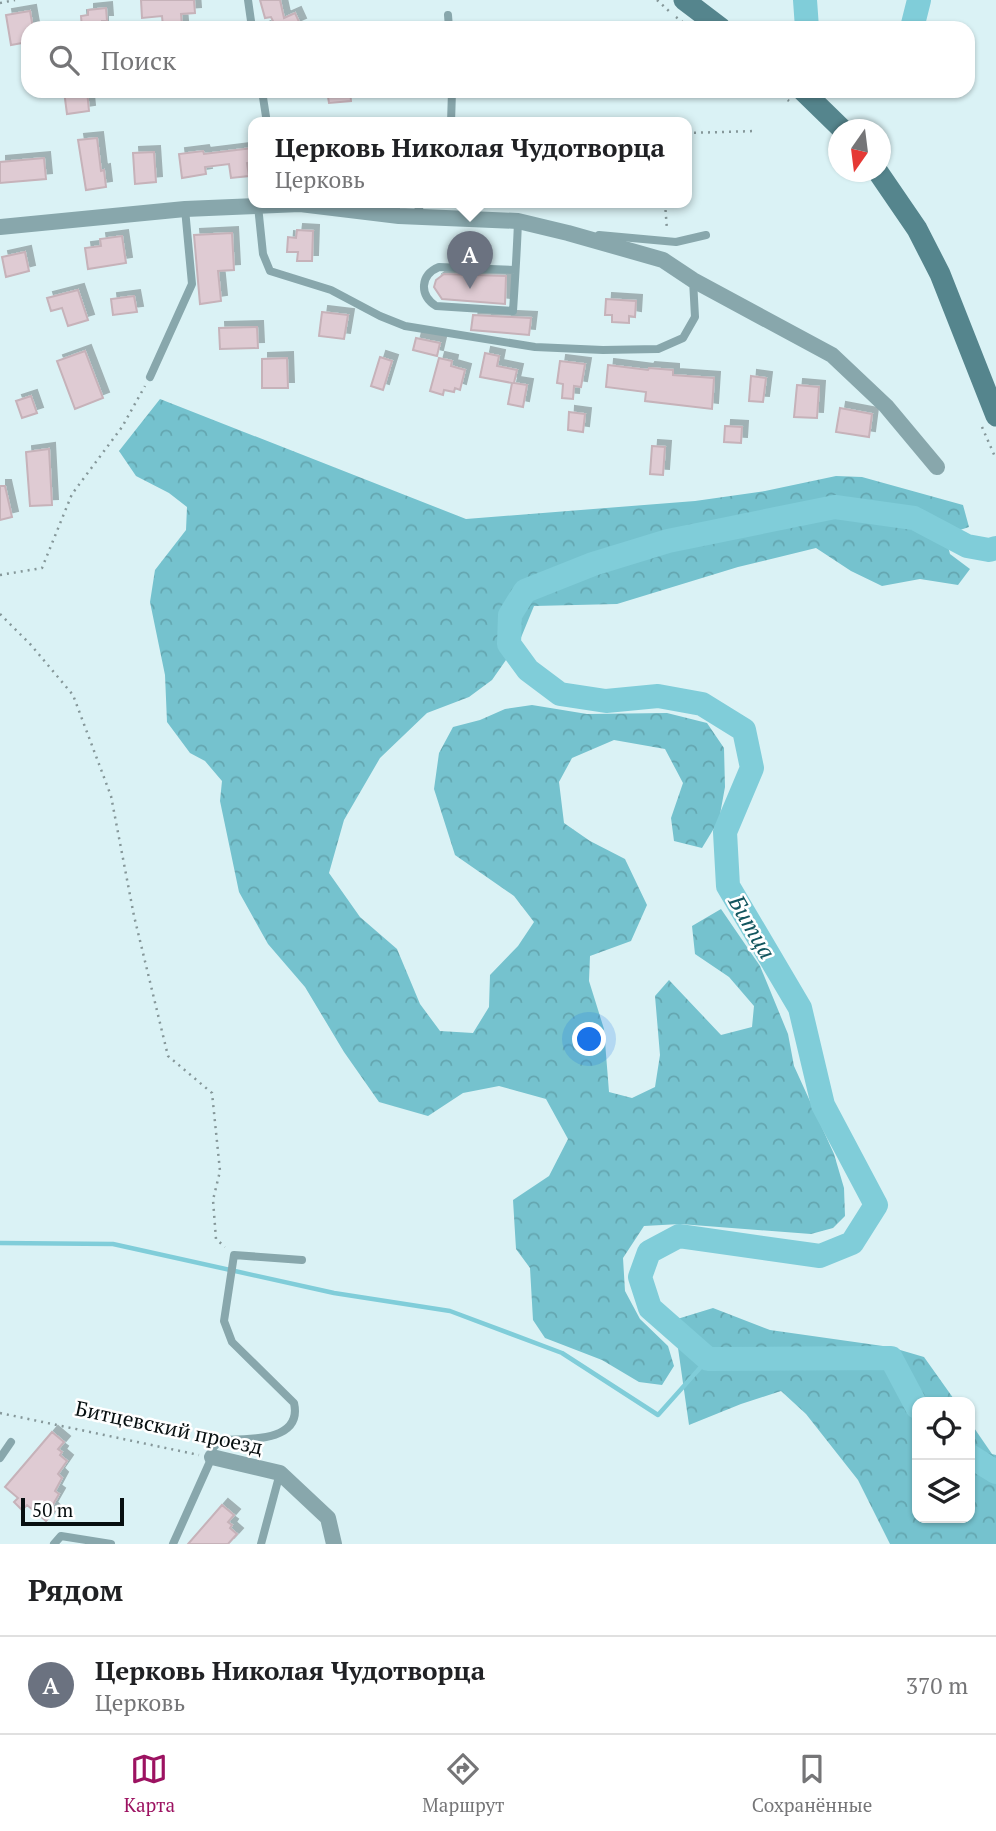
<!DOCTYPE html>
<html lang="ru">
<head>
<meta charset="utf-8">
<style>
	body { margin:0; font-family:"PT Serif",serif; background:#f6f6f6; color:#202124 }
	.controls { position:absolute; right:21px; bottom:21px; display:grid; overflow:hidden; border-radius:14px; box-shadow:0 2px 5px #0004 }
	.controls button { width:63px; height:63px; display:grid; place-items:center; padding:0; border:0; border-bottom:2px solid #e0e0e0; background:#fff; color:#202124; font:35px sans-serif }
	.compass { position:absolute; left:828px; top:119px; width:63px; height:63px; border-radius:50%; background:#fff; box-shadow:0 2px 5px #0004; rotate:194deg }
	.scale { position:absolute; left:21px; bottom:18px; width:103px; box-sizing:border-box; padding-left:7px; border:4px solid #070f10; border-top:0; font-size:19px; line-height:24px; white-space:nowrap; color:#070f10; -webkit-text-stroke:5px #fff; paint-order:stroke }
	.you { position:absolute; left:590px; top:1040px; width:24px; height:24px; margin:-18px; border:5px solid #fff; border-radius:50%; background:#1a73e8; box-shadow:0 0 0 10px #1a73e833 }
	.badge { display:grid; place-items:center; width:46px; height:46px; border-radius:50%; background:#9c1261; color:#fff; font-size:23px; font-weight:700 }
	.pin { position:absolute; translate:-50% -58px; filter:drop-shadow(0 2px 4px #0008) }
	.pin::after { content:''; position:absolute; top:37px; width:24px; height:21px; background:inherit; clip-path:polygon(0 0,100% 0,50% 100%) }
	.popup { position:absolute; left:248px; top:117px; width:444px; height:91px; box-sizing:border-box; display:grid; place-content:center; border-radius:14px; background:#fff; filter:drop-shadow(0 2px 5px #0005); font-size:23px; white-space:nowrap; color:#757577 }
	.popup b { font-size:26px; color:#202124 }
	.popup::after { content:''; position:absolute; left:50%; top:100%; margin-left:-14px; border:14px solid transparent; border-top-color:#fff }
	.list { margin:0; padding:0; list-style:none }
	h2 { display:flex; justify-content:space-between; align-items:center; height:91px; margin:0; padding:0 28px; font-size:30px }
	h2 small { font-size:23px; font-weight:400; color:#757577 }
	.list li { display:grid; grid-template-columns:46px 1fr auto; gap:21px; align-items:center; box-sizing:border-box; height:98px; padding:0 28px; border-top:2px solid #e0e0e0 }
	.list b { display:block; font-size:26px; white-space:nowrap }
	.list p { margin:0; font-size:23px; white-space:nowrap; color:#757577 }
	.list em { font-size:23px; font-style:normal; color:#757577 }
	.icon { flex:none; width:38px; height:38px; fill:none; stroke:currentColor; stroke-width:2; stroke-linecap:round; stroke-linejoin:round }
	.map { position:relative; flex:none; width:996px; height:1544px; overflow:hidden }
	.search { position:absolute; background:#fff; box-shadow:0 2px 5px #0004; left:21px; right:21px; top:21px; height:77px; display:flex; align-items:center; gap:18px; box-sizing:border-box; padding:0 24px; border-radius:21px; color:#757577; font-size:26px }
	.sheet { height:189px; background:#fff }
	nav { display:flex; justify-content:space-around; align-items:center; box-sizing:border-box; height:98px; border-top:2px solid #e0e0e0; background:#fff; font-size:19px; color:#757577 }
	nav a { display:grid; justify-items:center; gap:4px }
	nav .on { color:#9c1261 }
	.map>svg:first-child { display:block }
</style>
</head>
<body>
<div class="map">
<svg width="996" height="1544" viewBox="0 0 996 1544">
	<defs>
		<pattern id="forest-crowns" width="20" height="18" patternUnits="userSpaceOnUse" patternTransform="scale(1.75)"><rect width="20" height="18" fill="#75c2ce"/><path d="M2 6a3 3 0 1 1 6 0M12 15a3 3 0 1 1 6 0" fill="none" stroke="#64a6b0"/></pattern>
		<filter id="shadow"><feDropShadow dx="6" dy="-6" stdDeviation="0" flood-color="#0004"/></filter>
	</defs>
	<rect width="100%" height="100%" fill="#daf2f5"/>
	<path fill="url(#forest-crowns)" d="M 160,399 L 466,519 L 695,501 L 765,491 L 836,476 L 862,477 L 963,505 L 969,527 L 945,535 L 950,554 L 970,569 L 958,585 L 920,579 L 882,586 L 851,571 L 816,548 L 738,567 L 617,604 L 534,606 L 520,640 L 492,680 L 469,697 L 427,713 L 380,758 L 344,820 L 329,873 L 360,917 L 397,949 L 420,1004 L 440,1031 L 473,1033 L 489,1007 L 490,975 L 518,946 L 534,922 L 514,896 L 455,855 L 434,789 L 439,753 L 453,727 L 480,720 L 505,709 L 532,705 L 587,714 L 667,713 L 707,723 L 724,748 L 725,787 L 719,820 L 702,848 L 674,841 L 671,818 L 683,783 L 665,749 L 614,740 L 572,758 L 559,782 L 564,823 L 590,841 L 625,859 L 647,905 L 631,941 L 590,956 L 589,981 L 604,1029 L 609,1092 L 632,1098 L 655,1087 L 660,1055 L 655,996 L 669,980 L 721,1035 L 752,1027 L 754,1006 L 729,977 L 695,954 L 692,926 L 721,909 L 760,966 L 788,1034 L 794,1066 L 834,1154 L 844,1188 L 845,1216 L 833,1228 L 811,1234 L 680,1224 L 644,1226 L 623,1258 L 625,1291 L 640,1319 L 668,1346 L 674,1366 L 662,1385 L 639,1382 L 602,1360 L 545,1338 L 533,1320 L 530,1268 L 516,1249 L 513,1200 L 549,1176 L 568,1139 L 546,1099 L 499,1086 L 463,1093 L 428,1116 L 379,1102 L 344,1052 L 305,987 L 268,944 L 239,892 L 220,801 L 222,781 L 205,761 L 190,753 L 167,722 L 165,675 L 150,602 L 155,570 L 186,530 L 187,507 L 169,493 L 136,476 L 119,451 Z
		M 713,1308 L 770,1330 L 890,1347 L 924,1357 L 956,1402 L 917,1402 L 917,1518 L 970,1518 L 970,1422 L 992,1454 L 996,1455 L 996,1544 L 890,1544 L 858,1480 L 806,1414 L 781,1391 L 741,1404 L 689,1425 L 674,1320 Z"/>
	<g fill="none" stroke-linecap="round" stroke-linejoin="round">
		<path stroke="#80cdd9" stroke-width="4.5" d="M 0,1243 L 113,1244 L 334,1293 L 450,1311 L 562,1353 L 658,1415 L 708,1359"/>
		<path stroke="#80cdd9" stroke-width="24" d="M 805,0 L 807,28
			M 912,28 L 919,0
			M 917,1407 L 891,1358 L 708,1359 L 650,1308 L 640,1277 L 649,1252 L 679,1236 L 820,1256 L 852,1243 L 876,1205 L 823,1105 L 800,1008 L 728,886 L 725,832 L 752,768 L 744,730 L 702,704 L 658,696 L 606,701 L 560,694 L 528,670 L 509,644 L 510,615 L 525,591 L 593,564 L 668,541 L 835,507 L 914,518 L 967,546 L 989,550 L 996,548
			M 970,1456 L 996,1472"/>
	</g>
	<path fill="#dfcbd3" stroke="#c6b2b9" stroke-width="2" filter="url(#shadow)" d="M 141,0 L 194,0 L 195,13 L 181,14 L 182,26 L 163,27 L 162,16 L 142,18 Z
		M 260,0 L 280,0 L 284,18 L 295,13 L 300,24 L 291,28 L 263,28 L 274,23 L 271,17 L 265,18 Z
		M 106,8 L 107,21 L 102,21 L 102,28 L 82,28 L 81,16 L 88,15 L 88,10 Z
		M 30,11 L 33,28 L 28,28 L 28,42 L 11,45 L 6,15 Z
		M 64,91 L 87,91 L 89,111 L 67,114 Z
		M 327,91 L 350,91 L 351,101 L 329,103 Z
		M 97,138 L 101,171 L 104,170 L 106,187 L 86,190 L 78,140 Z
		M 253,148 L 253,162 L 247,163 L 249,176 L 231,178 L 229,164 L 205,167 L 206,174 L 182,178 L 179,154 L 203,151 L 204,154 Z
		M 154,152 L 156,182 L 135,184 L 133,153 Z
		M 44,158 L 46,179 L 0,183 L 0,162 Z
		M 297,230 L 313,231 L 312,261 L 297,261 L 298,252 L 287,252 L 288,237 L 296,238 Z
		M 232,233 L 234,270 L 218,271 L 221,301 L 200,304 L 194,235 Z
		M 122,236 L 126,263 L 88,269 L 85,248 L 101,246 L 100,239 Z
		M 25,252 L 29,271 L 6,277 L 2,257 Z
		M 444,274 L 506,276 L 505,304 L 442,299 L 434,287 L 436,280 Z
		M 78,290 L 88,320 L 68,326 L 62,308 L 51,311 L 47,298 Z
		M 134,296 L 137,312 L 113,315 L 111,299 Z
		M 606,299 L 636,301 L 635,317 L 629,316 L 629,323 L 612,322 L 612,315 L 605,315 Z
		M 322,312 L 348,315 L 344,339 L 319,336 Z
		M 473,315 L 531,318 L 529,335 L 471,330 Z
		M 257,327 L 258,348 L 220,349 L 219,328 Z
		M 416,338 L 440,343 L 437,356 L 413,350 Z
		M 85,351 L 103,398 L 75,409 L 57,361 Z
		M 485,353 L 499,356 L 497,366 L 517,370 L 514,383 L 527,385 L 523,407 L 508,404 L 512,383 L 480,377 Z
		M 380,357 L 392,361 L 383,390 L 371,386 Z
		M 287,358 L 288,388 L 262,388 L 262,359 Z
		M 439,358 L 452,361 L 451,366 L 465,370 L 460,390 L 455,388 L 454,392 L 444,390 L 443,395 L 430,391 Z
		M 560,361 L 585,364 L 581,387 L 574,386 L 573,399 L 562,398 L 563,384 L 557,383 Z
		M 608,365 L 648,370 L 649,368 L 673,370 L 673,375 L 714,378 L 712,409 L 645,401 L 646,392 L 606,387 Z
		M 751,376 L 766,378 L 763,402 L 749,401 Z
		M 797,385 L 819,387 L 817,418 L 794,417 Z
		M 31,396 L 37,413 L 22,418 L 16,401 Z
		M 840,408 L 872,414 L 869,437 L 836,432 Z
		M 569,412 L 585,414 L 583,432 L 568,430 Z
		M 725,426 L 742,427 L 741,443 L 724,442 Z
		M 652,446 L 665,447 L 663,475 L 650,474 Z
		M 49,449 L 52,505 L 30,506 L 26,452 Z
		M 0,486 L 5,486 L 12,517 L 0,520 Z
		M 52,1432 L 64,1442 L 58,1449 L 62,1452 L 60,1455 L 67,1461 L 58,1474 L 62,1478 L 55,1491 L 59,1494 L 51,1508 L 54,1511 L 46,1521 L 27,1505 L 22,1510 L 14,1502 L 18,1498 L 5,1487 Z
		M 222,1505 L 234,1515 L 228,1522 L 232,1525 L 230,1528 L 237,1534 L 228,1544 L 188,1544 Z"/>
	<g fill="none" stroke-linecap="round" stroke-linejoin="round">
		<path stroke="#859799" stroke-width="2.5" stroke-dasharray="2 5" stroke-linecap="butt" d="M 657,0 L 671,13
			M 0,3 L 15,0
			M 676,17 L 690,28
			M 777,91 L 789,101
			M 687,133 L 756,131
			M 856,172 L 862,179
			M 665,203 L 667,230
			M 982,427 L 996,459
			M 0,575 L 42,568 L 72,494 L 122,427 L 145,386
			M 0,614 L 31,645 L 73,695 L 111,796 L 134,916 L 168,1056 L 212,1093 L 220,1171 L 213,1200 L 216,1239 L 225,1247
			M 0,1413 L 199,1455"/>
		<path stroke="#88a7ac" stroke-width="8" d="M 248,0 L 252,28
			M 448,15 L 449,28
			M 262,91 L 267,123
			M 451,123 L 452,91
			M 258,206 L 263,254 L 270,271 L 331,290 L 380,316 L 405,326 L 535,347 L 603,350 L 658,349 L 683,338 L 695,317 L 693,280
			M 416,216 L 421,203
			M 599,235 L 676,242 L 706,235
			M 515,270 L 439,267 C 420,275 419,295 436,306 L 513,311 C 515,281 517,251 518,221
			M 150,377 L 192,284 L 185,209
			M 0,1458 L 11,1442
			M 54,1544 L 61,1536 L 111,1544
			M 173,1544 L 212,1457 L 212,1449 L 220,1440 C 246,1439 303,1443 294,1403 L 232,1342 L 224,1321 L 234,1255 L 302,1260
			M 261,1544 L 280,1473"/>
		<path stroke="#88a7ac" stroke-width="16" d="M 0,227 L 185,209 L 300,204 L 399,216 L 518,221 L 568,233 L 663,260 L 693,280 L 832,355 L 886,406 L 937,467
			M 212,1457 L 280,1473 L 328,1518 L 334,1544"/>
		<path stroke="#55858d" stroke-width="21" d="M 684,0 L 721,28
			M 803,91 L 843,130
			M 878,172 L 917,229 L 940,274 L 996,416"/>
	</g>
	<g text-anchor="middle" stroke-width="5" stroke-linejoin="round" paint-order="stroke">
		<g font-size="21" fill="#070f10" stroke="#fff">
			<text transform="translate(169 1428) rotate(12)" y="7">Битцевский проезд</text>
		</g>
		<g font-size="23" font-style="italic" fill="#12555e" stroke="#fff">
			<text transform="translate(752 927) rotate(60)" y="8">Битца</text>
		</g>
	</g>
</svg>
<div class="controls">
<button><svg class="icon" aria-label="locate" viewBox="0 0 24 24"><circle cx="12" cy="12" r="6"/><path d="M12 2v4M12 18v4M2 12h4M18 12h4"/></svg></button>
<button><svg class="icon" aria-label="layers" viewBox="0 0 24 24"><path d="M12 4l9 5-9 5-9-5zM3 14l9 5 9-5"/></svg></button>
</div>
<svg class="compass" viewBox="-18 -18 36 36"><path d="M0-13l5 13h-10z" fill="#e53935"/><path d="M0 13l5-13h-10z" fill="#757577"/></svg>
<div class="scale">50 m</div>
<div class="you"></div>
<div class="pin badge" style="left:470px;top:289px;background:#6b7280">A</div>
<div class="popup"><b>Церковь Николая Чудотворца</b>Церковь</div>
<div class="search"><svg class="icon" aria-label="search" viewBox="0 0 24 24"><circle cx="10" cy="10" r="6"/><path d="M15 15l6 6"/></svg>Поиск</div>
</div>
<section class="sheet">
<h2>Рядом<small></small></h2>
<ul class="list">
<li><span class="badge" style="background:#6b7280">A</span><div><b>Церковь Николая Чудотворца</b><p>Церковь</p></div><em>370 m</em></li>
</ul>
</section>
<nav>
<a class="on"><svg class="icon" aria-label="map" viewBox="0 0 24 24"><path d="M3 6l6-2 6 2 6-2v14l-6 2-6-2-6 2zM9 4v14M15 6v14"/></svg>Карта</a>
<a><svg class="icon" aria-label="directions" viewBox="0 0 24 24"><path d="M12 3l9 9-9 9-9-9zM9 14v-3h6M13 9l2 2-2 2"/></svg>Маршрут</a>
<a><svg class="icon" aria-label="saved" viewBox="0 0 24 24"><path d="M7 4h10v16l-5-4-5 4z"/></svg>Сохранённые</a>
</nav>
</body>
</html>
